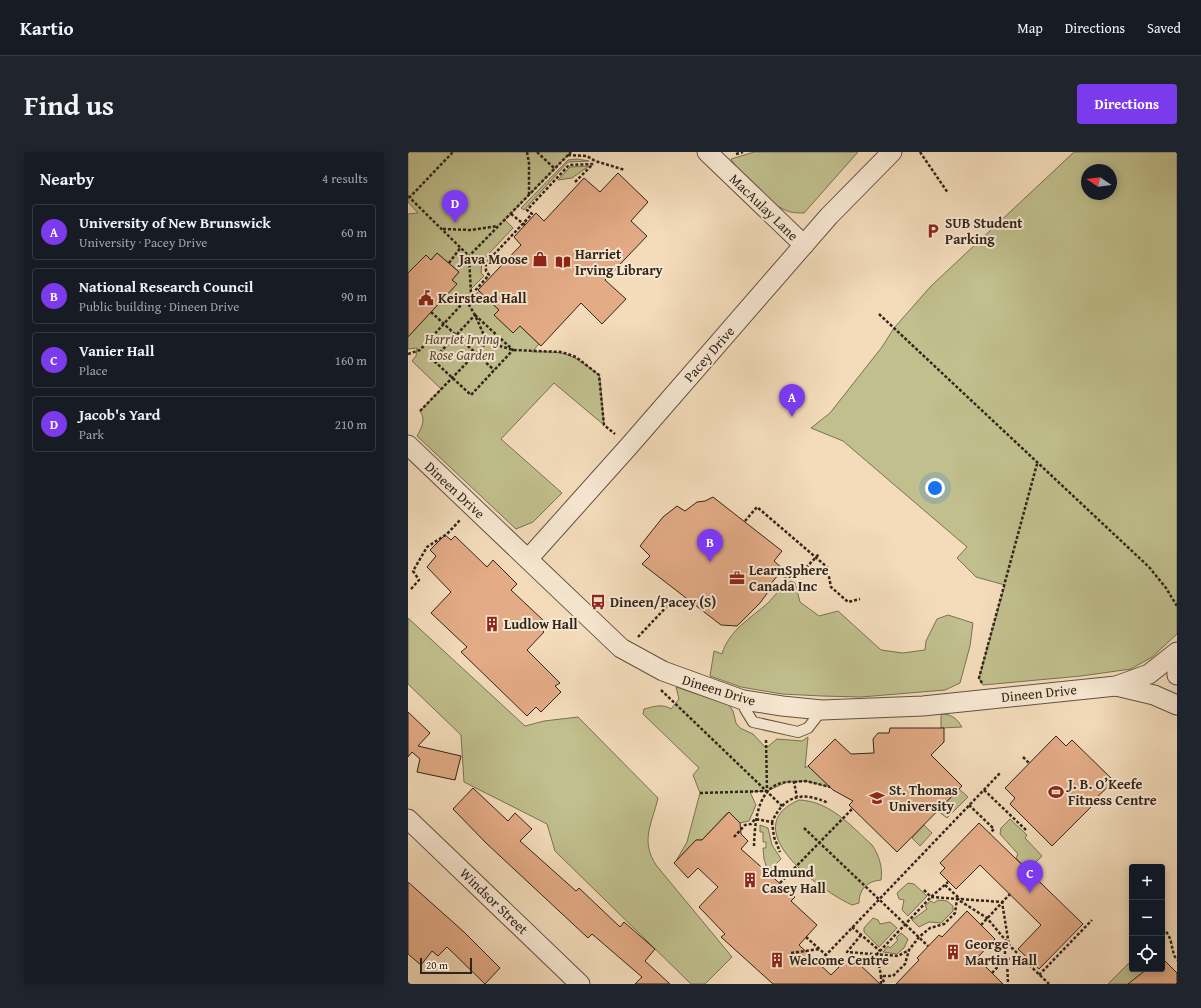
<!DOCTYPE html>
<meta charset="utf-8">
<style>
:root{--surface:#171b24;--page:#20242c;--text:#f1f3f6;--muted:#9ea1a6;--line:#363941;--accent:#7c3aed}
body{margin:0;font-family:"Gentium Book Plus",serif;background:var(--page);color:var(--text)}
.controls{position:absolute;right:12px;bottom:12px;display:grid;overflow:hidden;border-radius:4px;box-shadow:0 2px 10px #0003}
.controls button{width:36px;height:36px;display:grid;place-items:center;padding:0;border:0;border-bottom:1px solid var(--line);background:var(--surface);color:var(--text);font:20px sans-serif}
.compass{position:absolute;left:673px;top:12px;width:36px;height:36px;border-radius:50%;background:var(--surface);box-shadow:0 2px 10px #0003;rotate:283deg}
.scale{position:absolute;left:12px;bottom:10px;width:52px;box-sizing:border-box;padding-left:4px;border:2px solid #31251a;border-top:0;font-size:11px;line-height:14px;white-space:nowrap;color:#31251a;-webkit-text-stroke:3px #f8e8d3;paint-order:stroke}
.you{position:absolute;left:527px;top:336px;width:14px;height:14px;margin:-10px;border:3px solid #fff;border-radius:50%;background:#1a73e8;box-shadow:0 0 0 6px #1a73e833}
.badge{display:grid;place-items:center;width:26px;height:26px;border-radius:50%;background:var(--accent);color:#fff;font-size:13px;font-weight:700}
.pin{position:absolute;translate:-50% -33px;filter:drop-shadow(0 1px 2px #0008)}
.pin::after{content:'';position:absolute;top:21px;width:14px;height:12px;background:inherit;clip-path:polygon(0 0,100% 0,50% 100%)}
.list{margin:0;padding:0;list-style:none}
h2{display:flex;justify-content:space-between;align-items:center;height:52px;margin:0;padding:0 16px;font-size:17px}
h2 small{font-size:13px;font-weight:400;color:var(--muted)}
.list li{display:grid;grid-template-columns:26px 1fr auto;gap:12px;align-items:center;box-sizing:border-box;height:56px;margin:0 8px 8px;padding:0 8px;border:1px solid var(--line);border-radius:4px}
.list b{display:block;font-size:15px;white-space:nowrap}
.list p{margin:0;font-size:13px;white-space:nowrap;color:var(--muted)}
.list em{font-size:13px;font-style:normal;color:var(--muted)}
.icon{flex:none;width:22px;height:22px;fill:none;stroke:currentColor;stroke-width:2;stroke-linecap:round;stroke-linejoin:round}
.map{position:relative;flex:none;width:769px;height:832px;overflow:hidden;border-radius:4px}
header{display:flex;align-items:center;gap:24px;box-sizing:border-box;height:56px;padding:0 20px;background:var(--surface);border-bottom:1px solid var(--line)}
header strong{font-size:19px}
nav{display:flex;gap:22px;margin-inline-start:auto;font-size:14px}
.intro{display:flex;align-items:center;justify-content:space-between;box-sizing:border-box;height:96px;padding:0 24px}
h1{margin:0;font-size:28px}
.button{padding:10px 18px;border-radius:4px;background:var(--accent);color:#fff;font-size:14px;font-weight:700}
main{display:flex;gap:24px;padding:0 24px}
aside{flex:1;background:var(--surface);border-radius:4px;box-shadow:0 2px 10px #0003}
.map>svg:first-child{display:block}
.green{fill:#c0bf8d;stroke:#787254;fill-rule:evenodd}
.building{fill:#e3ab86;stroke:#31251a}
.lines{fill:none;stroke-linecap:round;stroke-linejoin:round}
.lane-casing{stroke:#625342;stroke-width:12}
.street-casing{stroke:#625342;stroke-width:21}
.path{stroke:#31251a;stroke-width:2.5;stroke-dasharray:3 2;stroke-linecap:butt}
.lane{stroke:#f8e8d3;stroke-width:10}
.street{stroke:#f8e8d3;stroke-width:19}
.labels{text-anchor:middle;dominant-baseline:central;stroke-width:4;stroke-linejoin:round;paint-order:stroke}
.street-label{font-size:14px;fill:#31251a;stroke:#f8e8d3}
.poi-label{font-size:14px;font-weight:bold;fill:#31251a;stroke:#f8e8d3;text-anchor:start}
.park-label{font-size:14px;font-style:italic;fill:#554c37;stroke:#f8e8d3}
</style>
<header>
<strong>Kartio</strong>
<nav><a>Map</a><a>Directions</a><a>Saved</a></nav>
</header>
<div class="intro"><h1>Find us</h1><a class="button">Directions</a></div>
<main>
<aside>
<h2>Nearby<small>4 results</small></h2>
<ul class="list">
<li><span class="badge">A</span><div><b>University of New Brunswick</b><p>University · Pacey Drive</p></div><em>60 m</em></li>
<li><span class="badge">B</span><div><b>National Research Council</b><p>Public building · Dineen Drive</p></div><em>90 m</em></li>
<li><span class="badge">C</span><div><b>Vanier Hall</b><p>Place</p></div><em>160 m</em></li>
<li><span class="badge">D</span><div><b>Jacob's Yard</b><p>Park</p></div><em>210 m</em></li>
</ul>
</aside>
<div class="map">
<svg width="769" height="832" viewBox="0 0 769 832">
<rect width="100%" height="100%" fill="#f4dcbb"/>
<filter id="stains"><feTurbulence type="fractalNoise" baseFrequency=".005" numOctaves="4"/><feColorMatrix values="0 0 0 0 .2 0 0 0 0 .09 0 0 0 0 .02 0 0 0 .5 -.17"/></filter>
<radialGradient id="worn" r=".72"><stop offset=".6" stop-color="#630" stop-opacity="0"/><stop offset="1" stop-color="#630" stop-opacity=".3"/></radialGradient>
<g class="green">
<path d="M0,0H163L97,68L105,76L74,109L73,121L76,124L63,137V142H68L71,139L91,158L87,163L105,181L112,174L131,192L124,200C160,199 163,202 191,223L192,227L196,273L146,231L93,287L154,341L125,370L108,377L9,284C14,275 18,268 12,259L33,237L4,209L8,204L9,196L0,197V185L48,132L44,128L51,120L29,101L23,108L18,103L0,121V62L10,61L0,50Z"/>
<path d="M346,0H450L396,61C389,61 382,61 375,57C360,50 331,21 323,7Z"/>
<path d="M666,0H769V482L744,505L723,517L673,524L575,533L571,526L597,433L568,425L549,406L559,395L435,289L403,276L422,261L474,195L486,176L523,134ZM679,18H703V42H679Z"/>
<polygon points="169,7 181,9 160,10 116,58 113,56 160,8"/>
<polygon points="181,14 164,26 150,28 162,15"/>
<path d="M383,429L387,431L392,450L411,464L430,459L473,498L495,501L517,498L518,489L529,467L540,463L565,471L562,494L552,531L537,538L453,545L414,544L374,542L333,535L302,524L306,499L314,502C321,478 343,466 360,451C366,445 374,433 383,429Z"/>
<path d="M0,466L117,574L136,569L170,565L250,646C244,672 232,688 248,713L324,805L297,832H283L147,699L139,672L56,630L53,583L0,532Z"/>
<path d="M268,535L321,553L325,559L328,571L332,576L345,582L358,596L369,587L394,589L400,585L397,616L400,614L422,635L398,629L379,630L359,639L342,640L348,653L341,669L332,671L323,662L319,661L294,688H288L268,709L279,690L292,641L285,623L291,616L235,562L236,557C245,555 254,551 263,557L271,547Z"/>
<path d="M533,562C544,562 549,567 554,575L533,576Z"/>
<polygon points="551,637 560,645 539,666 530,659"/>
<path d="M391,648C422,649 443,674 464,693C471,703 475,716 473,728C459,729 451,737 451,751L444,753C413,739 326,676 391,648Z"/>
<polygon points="602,667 619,683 617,686 634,704 620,718 608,706 610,702 592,682 593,676"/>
<polygon points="352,673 360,676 364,693 373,707 360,720 356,707 355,696 358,696 358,690 355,690 355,680 352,680"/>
<polygon points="516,673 524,681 512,694 504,686"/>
<polygon points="500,731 506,732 519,744 500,764 494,758 496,748 491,747 489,741"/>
<polygon points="530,748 539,749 545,754 545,759 533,771 521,770 511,775 504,768 519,757 517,754 523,749 526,751"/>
<polygon points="465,766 470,768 472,772 482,770 489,776 471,795 456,780 456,776"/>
<polygon points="493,781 500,787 496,796 489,802 475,800 480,794 482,796 490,788 488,786"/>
<polygon points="724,808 724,817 739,817 723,832 700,832"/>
</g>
<g class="building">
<polygon points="210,21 240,50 223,69 239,84 197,128 218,147 194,172 173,151 133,194 112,174 105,181 86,163 91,158 70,138 113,93 106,85 128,61 136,69 176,26 192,40"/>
<polygon points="29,101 51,120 44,128 49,132 0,185 0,121 18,103 23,108"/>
<polygon points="305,345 374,399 366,409 375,417 361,434 363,436 352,451 329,474 313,473 234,412 242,404 232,394 255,365 269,354 277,359 289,350 297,349"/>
<polygon points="37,383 43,388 47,384 79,415 85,408 109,432 103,438 136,469 130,474 136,480 119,498 152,531 147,534 153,540 133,560 128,555 119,564 53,500 59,495 23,461 43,440 19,415 28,404 22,398"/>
<polygon points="0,560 22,581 10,594 53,604 47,628 9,620 12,607 4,600 0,605"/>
<polygon points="482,576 536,576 536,590 523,603 554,634 489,700 441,653 445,649 425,638 400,614 427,587 443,602 466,601 465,587 470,581 481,581"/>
<polygon points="648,584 658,594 664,588 706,629 684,650 686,652 644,694 602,652 607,646 597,636"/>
<polygon points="65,636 100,669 107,661 124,677 112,689 168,739 171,736 212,775 216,770 247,797 237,809 262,832 227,832 234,825 184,782 180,786 78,691 45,657"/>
<polygon points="321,660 332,671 333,682 340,689 333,697 387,745 383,749 409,773 391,793 423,823 437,809 442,814 447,808 472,832 365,832 313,785 317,782 291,755 310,735 290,716 280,726 266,711 288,688 294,688"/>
<polygon points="571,671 675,772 631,817 610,797 633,773 572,713 548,737 532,721 537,716 532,711"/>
<polygon points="0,730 56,780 92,816 77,832 39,795 30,804 24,799 13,813 0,802"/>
<polygon points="559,759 587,787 569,806 595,832 488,832 511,808 509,806 531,783 534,785"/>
<polygon points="754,806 769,821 769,832 720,832 739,817 754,817"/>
</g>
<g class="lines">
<g class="lane-casing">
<polyline id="lane" points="335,548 337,557 345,570 390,580 400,576 414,558"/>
</g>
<g class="street-casing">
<g id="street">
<polyline points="299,0 396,93"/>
<polyline points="0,293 213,496 255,519 335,548 374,554 414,558 515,554 708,534 741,522 769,500"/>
<polyline points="120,407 222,293 421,64 484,0"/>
<polyline points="769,518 769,523"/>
<polyline points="708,534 746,543 769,553"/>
<polyline points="0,667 172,832"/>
</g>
</g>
<g class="path">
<polyline points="119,0 121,11 121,43"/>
<polyline points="129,0 146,16"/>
<polyline points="512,0 540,41"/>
<polyline points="328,2 335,0"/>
<polyline points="160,3 179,4 187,9 217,18"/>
<polyline points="167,30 185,12"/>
<polyline points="0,44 61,104"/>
<polyline points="1,46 45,0"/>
<polyline points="103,62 117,73"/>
<polyline points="35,77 63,78 90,74"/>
<polyline points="41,111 53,95"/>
<polyline points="64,142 81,123 78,119 78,111 124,62 119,58 161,13 185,12"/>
<polyline points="58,148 67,163 79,190 105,198 154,200 168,205 191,223 196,273 207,282"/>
<polyline points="23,160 86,218"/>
<polyline points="471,162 741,415 758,436 769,454"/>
<polygon points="67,163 105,198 63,243 25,208"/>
<polyline points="0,202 12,198 63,142 61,104 163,0"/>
<polyline points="12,259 79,190"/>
<polyline points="337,369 349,355 419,415 423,435 440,450 452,447"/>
<polyline points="376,427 395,419 411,402"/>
<polyline points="3,437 11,428 5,419 19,395 39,382 53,367"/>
<polyline points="230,485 263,450"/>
<polyline points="574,531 571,526 629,312"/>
<polyline points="253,538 374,654"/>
<polyline points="615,605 621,611"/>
<polyline points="386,630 398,629 422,635"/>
<polyline points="576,638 619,679"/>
<polyline points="292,641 359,639 358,587"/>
<polyline points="561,653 586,677 582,681"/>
<polyline points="364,670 366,685 372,700"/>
<polyline points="396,676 520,794"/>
<path d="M326,685L337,673L343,672L347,667L364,670C376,643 395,639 420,651"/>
<path d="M346,694C347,669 349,627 386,630L389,645"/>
<polyline points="372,731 445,656"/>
<polyline points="537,733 552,747"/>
<polyline points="516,738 523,745 594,750 601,793"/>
<polyline points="573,773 602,742"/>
<polyline points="444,775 472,799"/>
<path d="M754,777C766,783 762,800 769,808"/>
<polyline points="453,783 439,800 490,804 501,798"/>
<polyline points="398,785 418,803"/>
<polyline points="597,789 597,807 614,807"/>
<polyline points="383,801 412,797"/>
<polyline points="599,807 600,832"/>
<polyline points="470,808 469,802 472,799 523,745 540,730"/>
<polyline points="408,809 418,803 593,620"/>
<polyline points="471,813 473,824 477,832"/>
<polyline points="584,821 597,807"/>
<polyline points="631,823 684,768"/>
<polyline points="473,832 473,824 485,824 497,812 501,798 511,785 522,776 536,772 547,761 549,747 579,766 604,796 641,832"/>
</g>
<use href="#lane" class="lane"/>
<use href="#street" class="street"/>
</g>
<defs>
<g id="parking-bare" transform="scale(1.2)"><path d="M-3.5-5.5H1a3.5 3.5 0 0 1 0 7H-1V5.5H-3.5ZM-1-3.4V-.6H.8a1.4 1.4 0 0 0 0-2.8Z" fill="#8f2418" stroke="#f8e8d3" stroke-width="2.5" paint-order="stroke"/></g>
<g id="shop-bare" transform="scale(1.2)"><path d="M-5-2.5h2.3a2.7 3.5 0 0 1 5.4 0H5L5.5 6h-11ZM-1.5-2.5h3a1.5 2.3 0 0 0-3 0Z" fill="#8f2418" stroke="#f8e8d3" stroke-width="2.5" paint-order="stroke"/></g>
<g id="library-bare" transform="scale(1.2)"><path d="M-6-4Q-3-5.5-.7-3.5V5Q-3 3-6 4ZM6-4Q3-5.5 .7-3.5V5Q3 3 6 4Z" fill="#8f2418" stroke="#f8e8d3" stroke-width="2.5" paint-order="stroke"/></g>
<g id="civic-bare" transform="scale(1.2)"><path d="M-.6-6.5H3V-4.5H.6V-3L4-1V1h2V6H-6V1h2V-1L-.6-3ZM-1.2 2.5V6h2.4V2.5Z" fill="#8f2418" stroke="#f8e8d3" stroke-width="2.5" paint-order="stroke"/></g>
<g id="office-bare" transform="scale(1.2)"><path d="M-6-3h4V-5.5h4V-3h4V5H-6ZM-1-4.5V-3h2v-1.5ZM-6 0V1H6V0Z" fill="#8f2418" stroke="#f8e8d3" stroke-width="2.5" paint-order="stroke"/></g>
<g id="bus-bare" transform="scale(1.2)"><path d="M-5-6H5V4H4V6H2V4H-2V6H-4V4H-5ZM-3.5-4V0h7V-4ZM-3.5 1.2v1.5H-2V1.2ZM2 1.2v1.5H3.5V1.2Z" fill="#8f2418" stroke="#f8e8d3" stroke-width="2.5" paint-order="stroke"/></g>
<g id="building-bare" transform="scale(1.2)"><path d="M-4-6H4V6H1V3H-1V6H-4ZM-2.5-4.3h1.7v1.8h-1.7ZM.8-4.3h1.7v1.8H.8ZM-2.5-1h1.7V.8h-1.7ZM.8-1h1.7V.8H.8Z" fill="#8f2418" stroke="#f8e8d3" stroke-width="2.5" paint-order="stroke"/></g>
<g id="stadium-bare" transform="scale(1.2)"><path d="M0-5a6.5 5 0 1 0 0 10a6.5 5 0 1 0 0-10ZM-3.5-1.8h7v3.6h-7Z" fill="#8f2418" stroke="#f8e8d3" stroke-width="2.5" paint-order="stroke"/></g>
<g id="university-bare" transform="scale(1.2)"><path d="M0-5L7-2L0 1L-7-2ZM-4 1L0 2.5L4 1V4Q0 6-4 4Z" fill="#8f2418" stroke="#f8e8d3" stroke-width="2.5" paint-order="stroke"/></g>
</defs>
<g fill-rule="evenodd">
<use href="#parking-bare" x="525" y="79"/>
<use href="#shop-bare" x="132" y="107"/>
<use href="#library-bare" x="155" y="110"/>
<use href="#civic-bare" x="18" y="146"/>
<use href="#office-bare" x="329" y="426"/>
<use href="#bus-bare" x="190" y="450"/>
<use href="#building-bare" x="84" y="472"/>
<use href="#stadium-bare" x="648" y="640"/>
<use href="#university-bare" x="469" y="646"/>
<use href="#building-bare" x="342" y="728"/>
<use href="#building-bare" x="545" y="800"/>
<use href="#building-bare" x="369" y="808"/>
</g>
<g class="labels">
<g class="street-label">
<text transform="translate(356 55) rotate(44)">MacAulay Lane</text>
<text transform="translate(301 202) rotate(-49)">Pacey Drive</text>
<text transform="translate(47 338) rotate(43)">Dineen Drive</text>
<text transform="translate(311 538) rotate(17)">Dineen Drive</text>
<text transform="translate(631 541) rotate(-6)">Dineen Drive</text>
<text transform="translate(86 749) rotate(44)">Windsor Street</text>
</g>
<g class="poi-label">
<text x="537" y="71">SUB Student<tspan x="537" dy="16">Parking</tspan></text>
<text x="167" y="102">Harriet<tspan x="167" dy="16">Irving Library</tspan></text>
<text x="120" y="107" text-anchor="end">Java Moose</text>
<text x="30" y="146">Keirstead Hall</text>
<text x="341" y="418">LearnSphere<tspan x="341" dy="16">Canada Inc</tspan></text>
<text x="202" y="450">Dineen/Pacey (S)</text>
<text x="96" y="472">Ludlow Hall</text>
<text x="660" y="632">J. B. O’Keefe<tspan x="660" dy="16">Fitness Centre</tspan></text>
<text x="481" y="638">St. Thomas<tspan x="481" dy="16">University</tspan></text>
<text x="354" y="720">Edmund<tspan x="354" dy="16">Casey Hall</tspan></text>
<text x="557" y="792">George<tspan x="557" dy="16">Martin Hall</tspan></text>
<text x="381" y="808">Welcome Centre</text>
</g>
<g class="park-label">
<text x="54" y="187">Harriet Irving<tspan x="54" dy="16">Rose Garden</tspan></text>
</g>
</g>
<rect width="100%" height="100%" filter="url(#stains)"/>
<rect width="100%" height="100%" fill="url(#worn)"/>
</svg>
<div class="controls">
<button>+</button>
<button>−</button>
<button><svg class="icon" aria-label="locate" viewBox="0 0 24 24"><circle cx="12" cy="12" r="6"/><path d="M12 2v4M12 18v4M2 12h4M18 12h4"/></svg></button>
</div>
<svg class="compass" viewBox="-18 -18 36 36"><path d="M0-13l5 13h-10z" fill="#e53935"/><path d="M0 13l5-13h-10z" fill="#9ea1a6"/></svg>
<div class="scale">20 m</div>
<div class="you"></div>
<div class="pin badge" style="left:384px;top:265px">A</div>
<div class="pin badge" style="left:302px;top:410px">B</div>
<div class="pin badge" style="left:622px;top:741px">C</div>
<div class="pin badge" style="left:47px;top:71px">D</div>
</div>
</main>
